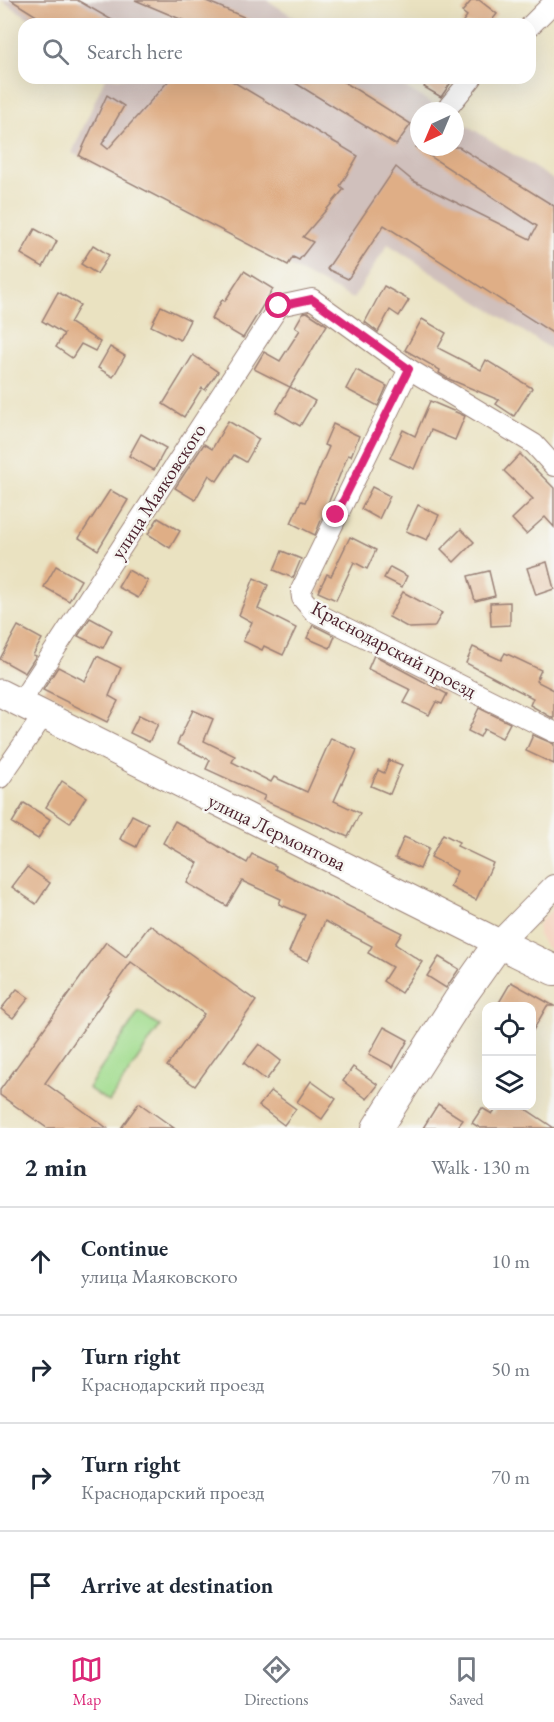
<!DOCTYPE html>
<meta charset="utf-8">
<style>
:root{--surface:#fff;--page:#f2f2f3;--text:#1f2937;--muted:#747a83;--line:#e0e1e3;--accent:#db2777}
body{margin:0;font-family:"EB Garamond",serif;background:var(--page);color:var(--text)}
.controls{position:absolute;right:18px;bottom:18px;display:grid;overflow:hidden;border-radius:12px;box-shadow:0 6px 24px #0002}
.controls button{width:54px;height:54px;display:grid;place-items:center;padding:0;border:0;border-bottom:2px solid var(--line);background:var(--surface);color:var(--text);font:30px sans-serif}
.compass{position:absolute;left:410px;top:102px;width:54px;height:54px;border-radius:50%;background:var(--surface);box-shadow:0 6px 24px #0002;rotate:224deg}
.stop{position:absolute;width:18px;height:18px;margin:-14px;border:4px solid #db2777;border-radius:50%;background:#fff}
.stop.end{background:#db2777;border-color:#fff;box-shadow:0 2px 6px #0008}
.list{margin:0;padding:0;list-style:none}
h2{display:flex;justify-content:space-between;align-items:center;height:78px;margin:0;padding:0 24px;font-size:26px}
h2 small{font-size:20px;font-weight:400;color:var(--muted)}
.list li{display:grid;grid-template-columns:39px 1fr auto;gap:18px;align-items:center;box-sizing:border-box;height:108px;padding:0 24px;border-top:2px solid var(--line)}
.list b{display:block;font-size:22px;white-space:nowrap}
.list p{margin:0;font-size:20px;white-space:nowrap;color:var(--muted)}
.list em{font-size:20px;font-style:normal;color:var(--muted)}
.icon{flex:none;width:33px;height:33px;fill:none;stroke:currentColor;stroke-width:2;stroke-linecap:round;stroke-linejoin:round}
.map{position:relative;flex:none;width:554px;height:1128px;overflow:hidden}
.search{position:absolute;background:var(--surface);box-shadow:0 6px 24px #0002;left:18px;right:18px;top:18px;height:66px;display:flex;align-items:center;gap:15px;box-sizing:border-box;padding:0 21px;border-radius:18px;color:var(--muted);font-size:22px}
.sheet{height:510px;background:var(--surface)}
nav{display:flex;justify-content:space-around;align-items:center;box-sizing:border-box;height:84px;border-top:2px solid var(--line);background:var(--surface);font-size:16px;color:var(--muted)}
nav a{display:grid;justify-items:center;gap:3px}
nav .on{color:var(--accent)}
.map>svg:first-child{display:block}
.built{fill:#f4d3c0}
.industrial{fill:#d0c0bc}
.green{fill:#a3dd90;stroke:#767e5e;stroke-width:1.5}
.building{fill:#dfae86}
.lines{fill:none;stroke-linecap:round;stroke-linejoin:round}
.minor-casing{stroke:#9a8076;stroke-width:22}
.tertiary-casing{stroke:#9a8076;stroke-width:26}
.secondary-casing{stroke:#9a8076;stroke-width:29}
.primary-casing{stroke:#9a8076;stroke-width:32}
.minor{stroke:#fff;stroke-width:20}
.tertiary{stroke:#fff;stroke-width:24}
.secondary{stroke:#fff;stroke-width:27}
.primary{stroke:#fff;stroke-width:30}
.route{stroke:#db2777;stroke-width:8}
.labels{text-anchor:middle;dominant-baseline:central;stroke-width:5;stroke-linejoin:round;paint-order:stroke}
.street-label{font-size:20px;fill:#4a1f2b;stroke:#f6f6f2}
</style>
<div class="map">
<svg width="554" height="1128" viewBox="0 0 554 1128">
<rect width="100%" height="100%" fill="#f6f6f2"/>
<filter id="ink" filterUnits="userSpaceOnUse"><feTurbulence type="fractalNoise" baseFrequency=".0167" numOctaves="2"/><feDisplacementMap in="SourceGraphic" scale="12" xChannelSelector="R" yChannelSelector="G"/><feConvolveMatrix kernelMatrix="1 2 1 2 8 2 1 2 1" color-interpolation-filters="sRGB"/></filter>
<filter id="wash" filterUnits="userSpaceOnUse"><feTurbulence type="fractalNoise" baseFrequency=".008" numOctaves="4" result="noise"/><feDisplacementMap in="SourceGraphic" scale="24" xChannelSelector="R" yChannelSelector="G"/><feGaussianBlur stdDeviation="1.35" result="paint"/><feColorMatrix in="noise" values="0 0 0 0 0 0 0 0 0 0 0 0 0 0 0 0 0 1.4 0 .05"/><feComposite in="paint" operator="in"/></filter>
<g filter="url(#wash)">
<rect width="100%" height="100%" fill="#eae2c1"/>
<polygon class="built" points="554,908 554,951 546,947 538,935 538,927 540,921"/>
<g class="industrial">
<polygon points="1,0 267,0 305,24 38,24"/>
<polygon points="105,78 391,78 444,111 419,111 419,147 455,147 455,118 554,180 554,351 388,244 353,299 72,153"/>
</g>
<polygon class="green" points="139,1012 160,1026 109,1102 88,1088"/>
<g id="blocks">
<g class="building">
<polygon points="11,0 77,0 119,24 49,24"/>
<polygon points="135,0 204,0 260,24 192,24"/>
<polygon points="472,0 479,0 497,14 489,24 461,24 467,16 462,12"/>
<polygon points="171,78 227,78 358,156 340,186 344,189 303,237 313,242 299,260 293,257 288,265 79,156 107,95 124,106 102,144 108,149"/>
<polygon points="287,78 338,78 411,124 396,145"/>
<polygon points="429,78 454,78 441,97 424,87"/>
<polygon points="416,147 459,147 554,206 554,334 384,225 348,279 327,269 396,167 413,181 530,239 537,226"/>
<polygon points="35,229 57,241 43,267 21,254"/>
<polygon points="93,245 109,255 97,274 81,264"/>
<polygon points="244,271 273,289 243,338 211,319 222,300 225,301"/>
<polygon points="384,286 409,300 399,316 390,310 378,332 365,322"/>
<polygon points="58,292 80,305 70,323 100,342 95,351 81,344 72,358 56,347 64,334 42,321"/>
<polygon points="161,306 190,320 180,340 151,326"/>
<polygon points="307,312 327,325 290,387 315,401 300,426 276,412 290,387 254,369 264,352 280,361 300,330 295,327 303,313"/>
<polygon points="422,319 446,333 438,348 481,370 486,360 532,388 514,416 496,404 499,400 449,379 439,373 440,370 405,350"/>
<polygon points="110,347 125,356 113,377 98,368"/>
<polygon points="193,355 218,372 205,390 202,388 184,417 163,404"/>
<polygon points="356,370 387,386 378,406 346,389"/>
<polygon points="430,401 465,416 455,440 431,430 414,469 390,458 403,430 415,436"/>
<polygon points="228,421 259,439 246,462 234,455 217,481 209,475 195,500 175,488 204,444 212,449"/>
<polygon points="333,424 359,436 351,456 348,455 315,535 291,523 301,501 305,502 329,447 324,445"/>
<polygon points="141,434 166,448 154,470 129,456"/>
<polygon points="520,454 554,488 554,527 545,517 526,534 512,519 533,499 504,471"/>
<polygon points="372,487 390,496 379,519 361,509"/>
<polygon points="110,490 128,500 98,550 79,538"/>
<polygon points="418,505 439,515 427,540 406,531"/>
<polygon points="158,518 180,531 170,548 148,534"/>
<polygon points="461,529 474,542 454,562 441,549"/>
<polygon points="350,537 376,550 367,569 354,562 336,600 318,592 327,574 331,576"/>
<polygon points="282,551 301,559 293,578 274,570"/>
<polygon points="547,562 554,589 536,595 527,568"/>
<polygon points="56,566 81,580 69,601 44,587"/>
<polygon points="390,567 407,576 402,587 384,578"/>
<polygon points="128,570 148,581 138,598 118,587"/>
<polygon points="489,571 495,596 475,601 468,576"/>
<polygon points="254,578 268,585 258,609 296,628 283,655 264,646 262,650 243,641 252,622 239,615"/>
<polygon points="403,592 442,613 434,627 409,628 389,617"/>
<polygon points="510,602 510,625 491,626 490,603"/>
<polygon points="90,618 112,630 103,648 78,636"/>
<polygon points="313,625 335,636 330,648 307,638"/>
<polygon points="18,626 42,639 33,655 36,656 25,673 0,659"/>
<polygon points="473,647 501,660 505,653 541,670 536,681 554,690 554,719 530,705 533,698 466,663"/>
<polygon points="374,655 447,694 442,704 436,702 429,715 404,703 411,690 368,669"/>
<polygon points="97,656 121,668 109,696 118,701 107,722 43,690 58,667 85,681"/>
<polygon points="479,708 510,723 502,738 484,729 480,737 468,731"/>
<polygon points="193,710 213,719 204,741 235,756 232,762 271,782 274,777 307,792 331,738 357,750 334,801 360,813 348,837 263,800 265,796 206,769 210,760 177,744"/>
<polygon points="139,715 158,724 149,742 130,733"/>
<polygon points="533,735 554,744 554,764 526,751"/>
<polygon points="389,760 402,765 390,794 371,786 378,770 384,773"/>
<polygon points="62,781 86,797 70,823 46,807"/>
<polygon points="24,803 50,819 38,839 12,823"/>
<polygon points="132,815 148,823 136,847 120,839"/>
<polygon points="175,821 247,863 252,854 276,866 275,869 402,933 395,944 422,962 401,993 383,981 392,967 368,953 372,946 325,921 308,961 289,952 305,915 279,904 281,899 242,881 227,906 187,883 198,863 163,843"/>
<polygon points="443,834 459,842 457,846 493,863 476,900 450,887 457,871 431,857"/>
<polygon points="404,837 429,848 420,869 395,858"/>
<polygon points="27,867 50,883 36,904 12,887"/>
<polygon points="150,925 256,1001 195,1086 167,1066 204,1014 131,962 45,1083 107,1128 47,1128 0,1095 0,1090 106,942 126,957"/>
<polygon points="439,957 459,969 446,988 427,976"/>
<polygon points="511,982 554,1006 547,1006 531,1034 531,1006 497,1006"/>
<polygon points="17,989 29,998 13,1018 1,1009"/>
<polygon points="384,1027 408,1040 393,1067 369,1054"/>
<polygon points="259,1044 281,1061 266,1080 244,1063"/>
<polygon points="353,1067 378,1085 367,1099 343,1081"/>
<polygon points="311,1081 336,1099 322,1119 297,1102"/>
<polygon points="271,1091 296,1109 284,1125 259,1106"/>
<polygon points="139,1103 174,1128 121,1128"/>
<polygon points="438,1104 463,1120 457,1128 423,1128"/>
<polygon points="498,1106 521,1106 554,1128 480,1128 472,1123 482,1108 492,1114"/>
</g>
</g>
</g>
<g filter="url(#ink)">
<use href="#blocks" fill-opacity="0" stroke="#9a8076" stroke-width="1.5"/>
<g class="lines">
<g class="minor-casing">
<g id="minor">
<polyline points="530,26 554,2"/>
<polyline points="449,106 472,78"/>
<polyline points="409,369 301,590 302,598 314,612 554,732"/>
<polyline points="20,703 279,306 312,299 409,369 534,444 554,466"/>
<polyline points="0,778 43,716"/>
</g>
</g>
<g class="tertiary-casing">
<polyline id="tertiary" points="499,943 554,887"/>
</g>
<g class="secondary-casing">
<polyline id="secondary" points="0,693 499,943"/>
</g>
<g class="primary-casing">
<polyline id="primary" points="377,1128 458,1001 499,943 554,970"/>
</g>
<use href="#minor" class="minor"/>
<use href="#tertiary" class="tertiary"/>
<use href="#secondary" class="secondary"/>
<use href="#primary" class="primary"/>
</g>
</g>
<g class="lines" filter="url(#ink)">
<polyline class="route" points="279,306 312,299 409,369 336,515"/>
</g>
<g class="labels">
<g class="street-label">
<text transform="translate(158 491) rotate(-57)">улица Маяковского</text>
<text transform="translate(394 649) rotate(28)">Краснодарский проезд</text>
<text transform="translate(277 832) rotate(26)">улица Лермонтова</text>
</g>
</g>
</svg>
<div class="controls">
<button><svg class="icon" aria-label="locate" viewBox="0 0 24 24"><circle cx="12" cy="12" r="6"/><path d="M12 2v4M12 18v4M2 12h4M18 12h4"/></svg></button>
<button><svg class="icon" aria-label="layers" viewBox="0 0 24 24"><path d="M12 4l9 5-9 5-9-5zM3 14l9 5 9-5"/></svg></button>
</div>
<svg class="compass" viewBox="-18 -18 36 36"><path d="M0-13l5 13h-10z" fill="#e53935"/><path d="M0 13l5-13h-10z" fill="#747a83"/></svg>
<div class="stop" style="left:279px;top:306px"></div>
<div class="stop end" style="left:336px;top:515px"></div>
<div class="search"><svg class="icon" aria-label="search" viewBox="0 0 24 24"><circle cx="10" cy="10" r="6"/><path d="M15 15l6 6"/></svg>Search here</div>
</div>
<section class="sheet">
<h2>2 min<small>Walk · 130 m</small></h2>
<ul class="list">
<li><svg class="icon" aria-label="ahead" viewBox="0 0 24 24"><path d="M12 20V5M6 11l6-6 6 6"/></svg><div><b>Continue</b><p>улица Маяковского</p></div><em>10 m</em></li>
<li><svg class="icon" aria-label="right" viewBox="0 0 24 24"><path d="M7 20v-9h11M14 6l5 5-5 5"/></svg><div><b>Turn right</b><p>Краснодарский проезд</p></div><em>50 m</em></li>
<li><svg class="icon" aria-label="right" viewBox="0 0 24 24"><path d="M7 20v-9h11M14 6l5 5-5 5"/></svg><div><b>Turn right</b><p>Краснодарский проезд</p></div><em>70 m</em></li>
<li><svg class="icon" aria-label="arrive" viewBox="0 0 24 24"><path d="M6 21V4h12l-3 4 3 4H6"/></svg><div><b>Arrive at destination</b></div></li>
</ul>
</section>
<nav>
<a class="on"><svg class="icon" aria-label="map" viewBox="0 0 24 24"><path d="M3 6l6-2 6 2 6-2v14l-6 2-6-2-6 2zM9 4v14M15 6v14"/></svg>Map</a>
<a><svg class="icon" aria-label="directions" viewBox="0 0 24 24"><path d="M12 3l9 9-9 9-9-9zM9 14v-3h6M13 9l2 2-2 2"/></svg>Directions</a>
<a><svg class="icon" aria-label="saved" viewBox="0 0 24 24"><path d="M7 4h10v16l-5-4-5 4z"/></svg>Saved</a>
</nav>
